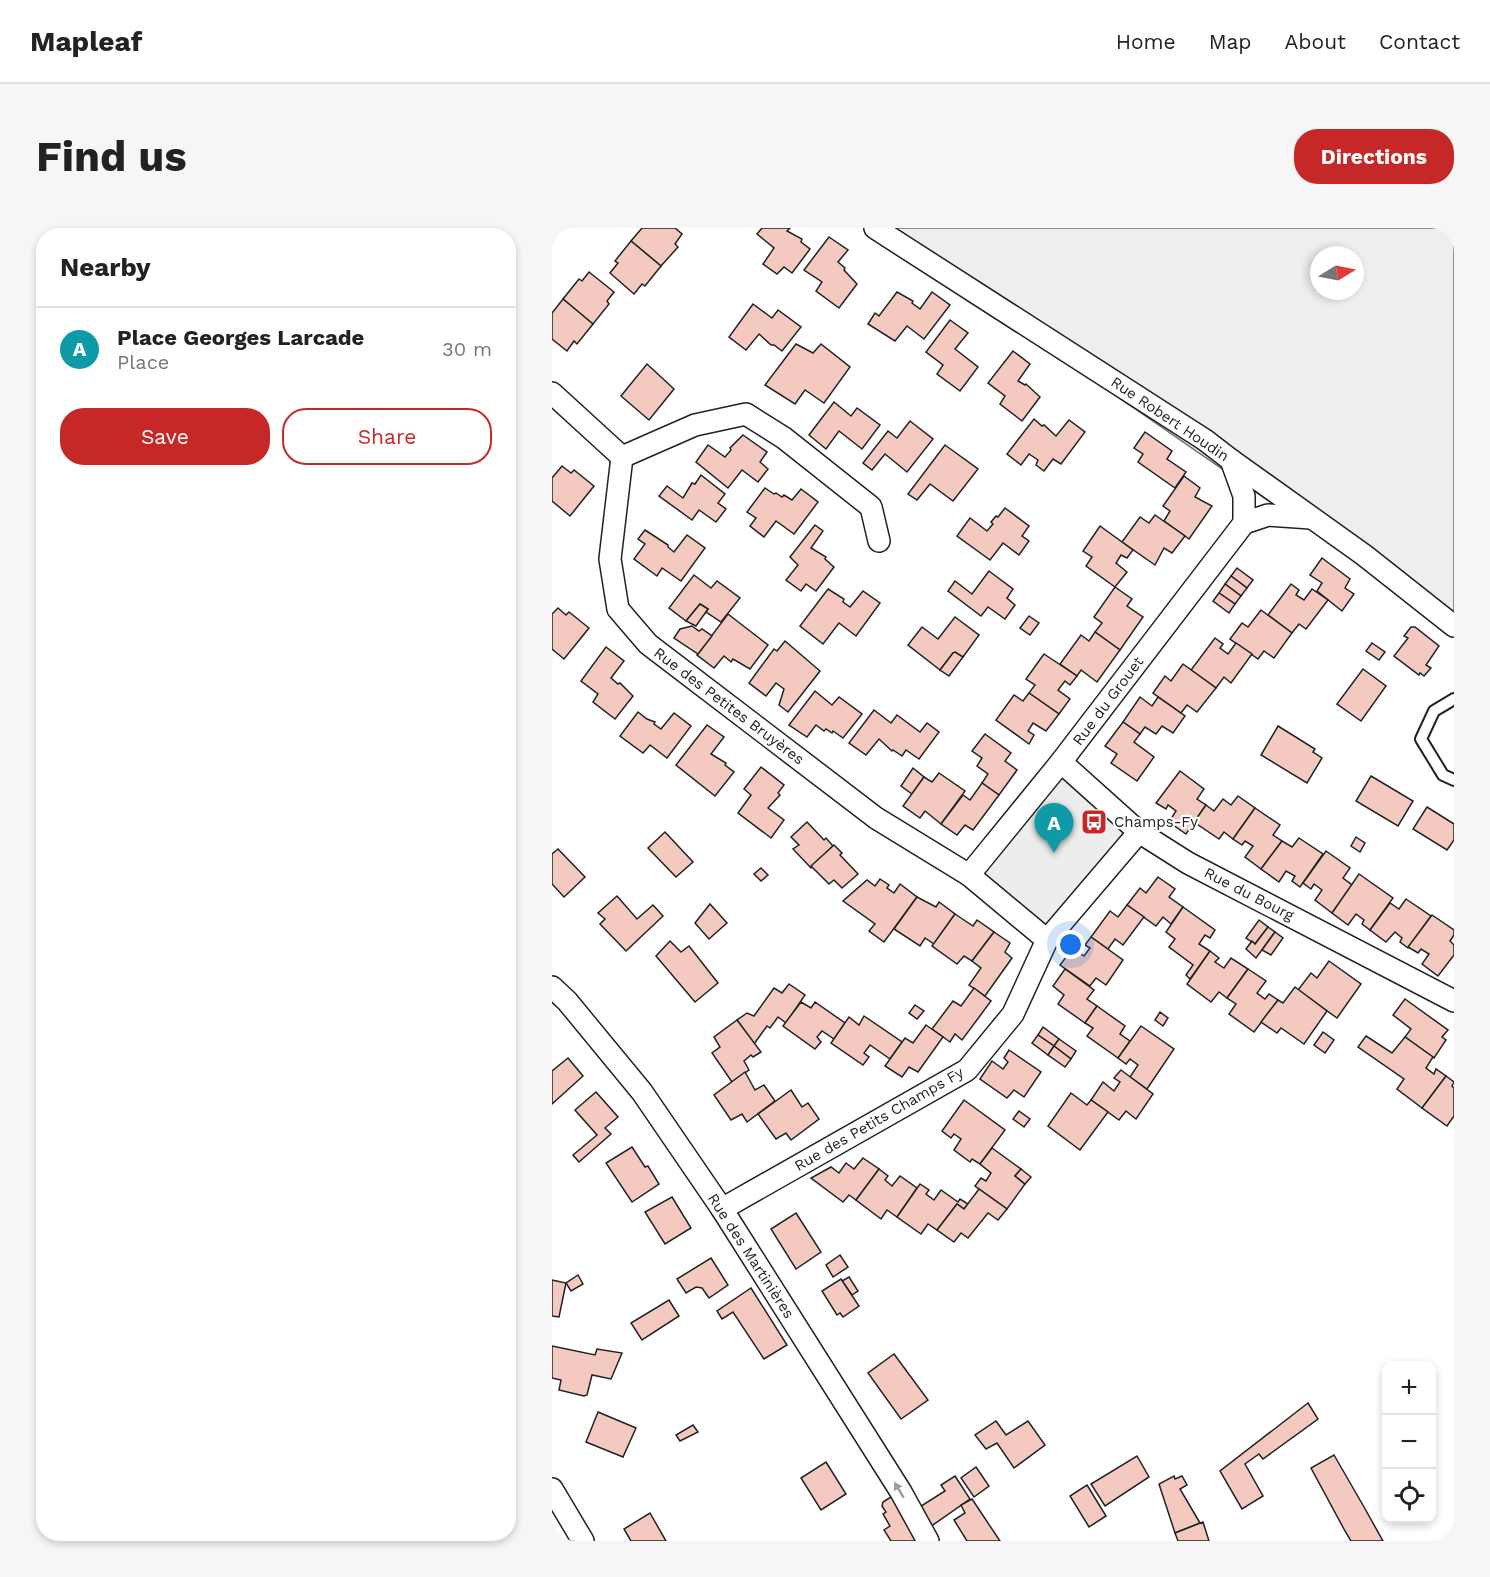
<!DOCTYPE html>
<meta charset="utf-8">
<style>
:root{--surface:#fff;--page:#f6f6f6;--text:#222;--muted:#767676;--line:#e0e0e0;--accent:#c62828}
body{margin:0;font-family:"Work Sans",sans-serif;background:var(--page);color:var(--text)}
.controls{position:absolute;right:18px;bottom:18px;display:grid;overflow:hidden;border-radius:12px;box-shadow:0 3px 9px #0003}
.controls button{width:54px;height:54px;display:grid;place-items:center;padding:0;border:0;border-bottom:2px solid var(--line);background:var(--surface);color:var(--text);font:30px sans-serif}
.compass{position:absolute;left:758px;top:18px;width:54px;height:54px;border-radius:50%;background:var(--surface);box-shadow:0 3px 9px #0003;rotate:80deg}
.you{position:absolute;left:519px;top:717px;width:21px;height:21px;margin:-15px;border:4px solid #fff;border-radius:50%;background:#1a73e8;box-shadow:0 0 0 9px #1a73e833}
.badge{display:grid;place-items:center;width:39px;height:39px;border-radius:50%;background:var(--accent);color:#fff;font-size:20px;font-weight:700}
.pin{position:absolute;translate:-50% -50px;filter:drop-shadow(0 2px 3px #0008)}
.pin::after{content:'';position:absolute;top:32px;width:21px;height:18px;background:inherit;clip-path:polygon(0 0,100% 0,50% 100%)}
.list{margin:0;padding:0;list-style:none}
h2{display:flex;justify-content:space-between;align-items:center;height:78px;margin:0;padding:0 24px;font-size:26px}
h2 small{font-size:20px;font-weight:400;color:var(--muted)}
.list li{display:grid;grid-template-columns:39px 1fr auto;gap:18px;align-items:center;box-sizing:border-box;height:84px;padding:0 24px;border-top:2px solid var(--line)}
.list b{display:block;font-size:22px;white-space:nowrap}
.list p{margin:0;font-size:20px;white-space:nowrap;color:var(--muted)}
.list em{font-size:20px;font-style:normal;color:var(--muted)}
.actions{display:flex;gap:12px;padding:18px 24px}
.actions a{flex:1;padding:14px 0;border:2px solid var(--accent);border-radius:24px;text-align:center;font-size:21px;color:var(--accent)}
.actions .main{background:var(--accent);color:#fff}
.icon{flex:none;width:33px;height:33px;fill:none;stroke:currentColor;stroke-width:2;stroke-linecap:round;stroke-linejoin:round}
.map{position:relative;flex:none;width:902px;height:1313px;overflow:hidden;border-radius:24px}
header{display:flex;align-items:center;gap:36px;box-sizing:border-box;height:84px;padding:0 30px;background:var(--surface);border-bottom:2px solid var(--line)}
header strong{font-size:28px}
nav{display:flex;gap:33px;margin-inline-start:auto;font-size:21px}
.intro{display:flex;align-items:center;justify-content:space-between;box-sizing:border-box;height:144px;padding:0 36px}
h1{margin:0;font-size:42px}
.button{padding:15px 27px;border-radius:24px;background:var(--accent);color:#fff;font-size:21px;font-weight:700}
main{display:flex;gap:36px;padding:0 36px}
aside{flex:1;background:var(--surface);border-radius:24px;box-shadow:0 3px 9px #0003}
.map>svg:first-child{display:block}
.green{fill:#eee;stroke:#6f6f6f;stroke-width:1.5;fill-rule:evenodd}
.parking{fill:#ededed;stroke:#6f6f6f;stroke-width:1.5}
.building{fill:#f3c9c0;stroke:#222;stroke-width:1.5}
.lines{fill:none;stroke-linecap:round;stroke-linejoin:round}
.service-casing{stroke:#222;stroke-width:14}
.minor-casing{stroke:#222;stroke-width:24}
.service{stroke:#fff;stroke-width:10}
.minor{stroke:#fff;stroke-width:21}
.oneway{fill:#9c9c9c}
.labels{text-anchor:middle;dominant-baseline:central;stroke-width:4.5;stroke-linejoin:round;paint-order:stroke}
.street-label{font-size:15px;fill:#222;stroke:#fff}
.poi-label{font-size:15px;fill:#222;stroke:#fff;text-anchor:start}
</style>
<header>
<strong>Mapleaf</strong>
<nav><a>Home</a><a>Map</a><a>About</a><a>Contact</a></nav>
</header>
<div class="intro"><h1>Find us</h1><a class="button">Directions</a></div>
<main>
<aside>
<h2>Nearby<small></small></h2>
<ul class="list">
<li><span class="badge" style="background:#0f9aa8">A</span><div><b>Place Georges Larcade</b><p>Place</p></div><em>30 m</em></li>
</ul>
<div class="actions"><a class="main">Save</a><a>Share</a></div>
</aside>
<div class="map">
<svg width="902" height="1313" viewBox="0 0 902 1313">
<rect width="100%" height="100%" fill="#fff"/>
<path class="green" d="M321,0H902V401ZM767,27H803V63H767Z"/>
<polygon class="parking" points="509,534 587,604 495,712 417,647"/>
<g class="building">
<polygon points="90,0 123,0 130,6 123,16 126,19 109,38 79,13"/>
<polygon points="210,0 238,0 235,3 250,11 249,14 258,21 240,45 232,39 225,46 211,36 222,20 205,6"/>
<polygon points="277,9 296,22 286,34 293,40 292,42 305,56 287,80 264,63 270,54 252,42"/>
<polygon points="79,13 109,38 93,58 90,56 82,66 58,45 66,35 63,33"/>
<polygon points="37,44 62,64 55,73 57,76 41,96 11,71 27,51 30,53"/>
<polygon points="345,64 361,73 360,75 368,81 380,64 398,77 372,111 355,98 343,113 316,96 323,85 327,88"/>
<polygon points="11,71 41,96 25,116 22,113 15,123 0,111 0,85"/>
<polygon points="201,76 220,90 226,82 249,99 230,123 222,117 219,117 207,106 194,122 177,109"/>
<polygon points="398,92 416,105 403,121 426,139 408,163 385,146 391,137 374,124"/>
<polygon points="244,116 261,125 269,116 298,139 272,175 253,162 243,176 213,157"/>
<polygon points="461,123 478,136 466,153 473,157 474,156 488,169 470,193 448,176 453,168 436,155"/>
<polygon points="95,136 122,161 97,192 69,168"/>
<polygon points="282,174 299,188 305,180 328,197 310,221 287,203 274,221 257,207"/>
<polygon points="482,191 490,198 492,197 504,208 517,192 533,204 509,236 501,231 492,243 484,237 486,232 477,226 469,237 455,226"/>
<polygon points="358,193 381,211 355,244 333,226 320,242 311,235 336,203 345,210"/>
<polygon points="593,204 620,223 615,231 634,244 623,260 586,234 591,226 582,220"/>
<polygon points="191,207 215,224 208,234 216,241 206,254 190,242 176,260 144,234 156,217 173,229 179,222 178,220"/>
<polygon points="393,217 426,241 401,273 378,256 365,272 356,266"/>
<polygon points="10,238 19,245 22,242 42,258 18,288 0,273 0,250"/>
<polygon points="149,247 173,266 166,275 174,281 164,294 147,282 140,292 107,268 115,258 131,270 140,255 143,256"/>
<polygon points="632,248 648,260 643,269 660,278 637,311 612,293 618,283 611,278"/>
<polygon points="213,260 222,266 224,265 230,269 232,267 240,272 249,261 266,274 242,306 224,293 212,309 198,298 204,290 195,284"/>
<polygon points="453,280 477,298 470,308 477,313 467,327 451,315 438,332 405,308 418,290 435,303 441,296 439,294 444,288 446,289"/>
<polygon points="603,287 633,308 620,325 612,320 603,337 570,314 588,289 597,295"/>
<polygon points="263,297 271,303 259,320 274,329 273,331 282,339 264,363 254,356 249,363 234,352 246,337 238,329"/>
<polygon points="548,298 581,322 575,330 569,327 564,335 575,344 563,359 534,338 540,329 531,323"/>
<polygon points="93,302 116,317 116,319 122,324 135,307 153,320 129,353 110,340 105,348 82,331 93,316 86,311"/>
<polygon points="770,330 798,351 793,360 802,366 790,383 765,363 770,355 758,347"/>
<polygon points="685,340 701,352 695,360 679,348"/>
<polygon points="437,343 461,361 455,370 463,377 453,391 436,379 429,388 396,363 403,353 420,366"/>
<polygon points="142,347 159,360 165,353 188,370 169,394 154,384 156,381 148,376 134,393 117,380"/>
<polygon points="679,348 695,360 689,368 673,356"/>
<polygon points="673,356 689,368 683,376 667,365"/>
<polygon points="739,356 747,362 744,367 752,372 760,361 776,372 754,401 747,396 740,405 716,387"/>
<polygon points="563,359 580,371 575,378 591,389 568,422 543,404 550,395 542,389"/>
<polygon points="276,361 292,371 291,374 298,379 311,363 328,375 304,408 287,395 271,416 248,398"/>
<polygon points="667,365 683,376 677,385 661,373"/>
<polygon points="148,376 156,381 144,398 134,393"/>
<polygon points="6,380 14,387 17,384 37,400 12,431 0,421 0,386"/>
<polygon points="709,382 740,405 722,430 712,423 706,431 678,411 690,395 696,399"/>
<polygon points="176,386 216,417 198,441 181,431 179,434 172,428 162,440 145,427"/>
<polygon points="477,388 487,395 478,407 468,400"/>
<polygon points="403,389 427,407 411,429 401,425 388,442 356,417 370,399 386,411"/>
<polygon points="140,398 147,403 150,401 160,408 146,426 122,410 128,401"/>
<polygon points="859,399 863,399 887,418 874,437 879,440 872,448 868,445 867,447 842,428 856,410 852,408"/>
<polygon points="543,404 568,422 545,454 529,442 525,448 508,436 529,407 537,413"/>
<polygon points="663,410 671,416 668,420 676,426 684,415 700,426 679,455 672,449 664,460 639,442"/>
<polygon points="233,413 268,443 236,484 227,477 232,461 224,455 214,468 197,455 222,421 225,423"/>
<polygon points="820,415 833,424 827,432 814,423"/>
<polygon points="54,419 72,433 59,450 66,456 68,455 81,468 63,491 41,474 46,466 29,453"/>
<polygon points="403,424 411,429 397,448 388,442 401,425"/>
<polygon points="492,426 525,448 518,457 513,453 506,462 518,471 507,486 477,465 483,457 474,451"/>
<polygon points="631,436 664,460 645,484 635,477 629,485 601,465 613,448 619,453"/>
<polygon points="811,441 834,458 809,493 785,476"/>
<polygon points="263,463 280,477 287,469 310,486 291,510 281,503 280,505 274,501 272,503 264,497 255,509 237,497"/>
<polygon points="477,465 507,486 494,503 481,495 476,503 482,507 477,516 444,492 462,467 471,473"/>
<polygon points="588,469 600,478 606,469 633,488 621,505 610,498 604,506 593,499 588,506 571,494"/>
<polygon points="322,482 339,495 345,487 368,504 375,495 387,504 367,531 354,522 350,528 341,522 340,523 327,511 314,527 297,515"/>
<polygon points="86,484 95,491 103,494 102,496 109,501 122,485 139,498 115,530 98,517 91,525 68,508"/>
<polygon points="571,494 588,506 582,514 602,529 585,553 559,535 565,526 553,518"/>
<polygon points="155,497 172,509 159,526 174,535 173,537 182,544 163,568 124,537"/>
<polygon points="726,498 763,521 761,524 770,530 755,555 709,527"/>
<polygon points="433,506 459,525 453,533 465,542 447,567 430,555 436,546 425,538 430,530 420,523"/>
<polygon points="209,539 232,557 226,565 228,567 216,580 232,592 219,610 186,585 199,567 192,561"/>
<polygon points="361,540 372,549 360,566 349,558"/>
<polygon points="628,543 652,561 645,571 654,577 634,606 617,594 624,583 616,577 614,581 604,575"/>
<polygon points="387,545 413,563 389,596 373,583 368,590 351,578 372,549 380,554"/>
<polygon points="819,548 861,573 846,598 804,573"/>
<polygon points="430,555 447,567 421,602 413,597 405,607 389,596 411,567 418,572"/>
<polygon points="686,568 703,580 681,611 672,604 667,611 642,594 654,577 662,583 671,571 679,577"/>
<polygon points="875,579 902,596 902,612 895,622 861,601"/>
<polygon points="703,580 728,597 721,607 730,613 709,641 693,629 701,618 693,613 690,617 681,611"/>
<polygon points="255,594 272,612 274,610 281,618 259,640 241,621 247,617 239,609"/>
<polygon points="113,604 141,634 124,649 96,620"/>
<polygon points="804,609 813,615 808,624 799,618"/>
<polygon points="747,610 771,626 748,659 740,653 743,648 734,643 727,654 709,641 730,613 740,619"/>
<polygon points="282,617 290,625 288,627 306,646 290,660 282,652 277,656 259,638"/>
<polygon points="6,621 33,649 12,669 0,656 0,626"/>
<polygon points="774,623 798,640 791,650 800,657 780,685 763,672 770,662 762,656 759,661 751,655"/>
<polygon points="209,640 216,647 209,653 202,646"/>
<polygon points="807,646 841,670 818,702 810,696 812,692 804,686 796,697 780,685"/>
<polygon points="606,649 623,661 617,669 631,679 619,696 611,689 604,698 575,677 588,660 594,665"/>
<polygon points="328,651 337,657 335,660 342,665 348,656 365,669 332,714 317,703 323,696 291,673 315,652 323,658"/>
<polygon points="65,668 85,691 101,677 111,688 74,723 48,696 53,691 46,685"/>
<polygon points="365,669 384,679 387,674 403,686 382,716 373,710 368,718 342,701"/>
<polygon points="854,671 879,688 856,720 848,714 850,710 843,704 834,714 818,702 838,675 847,681"/>
<polygon points="158,676 175,695 157,711 143,695"/>
<polygon points="575,677 592,689 571,717 563,711 556,721 539,709 558,683 566,689"/>
<polygon points="631,679 663,702 658,710 653,707 647,716 658,723 638,751 634,747 641,737 617,719 623,711 614,704"/>
<polygon points="403,686 421,698 425,692 442,704 420,733 412,728 405,736 380,718"/>
<polygon points="880,687 902,702 902,707 898,713 902,717 902,727 886,748 870,736 877,726 869,721 866,725 856,719"/>
<polygon points="707,692 716,699 703,716 694,710"/>
<polygon points="716,699 723,704 704,730 694,721 700,713 703,716"/>
<polygon points="442,704 458,715 453,724 460,730 433,768 417,757 429,740 420,733"/>
<polygon points="723,704 731,710 719,727 710,722"/>
<polygon points="539,709 571,732 554,757 544,750 538,758 508,737 521,720 532,728 538,720 533,717"/>
<polygon points="118,713 129,724 137,718 166,755 143,774 104,728"/>
<polygon points="658,723 667,730 663,734 672,740 679,730 696,741 675,770 667,764 659,774 635,756"/>
<polygon points="777,733 809,756 785,790 746,762 759,745 765,750"/>
<polygon points="513,741 542,762 535,771 545,778 533,795 506,776 512,767 501,758"/>
<polygon points="696,741 714,753 705,765 713,771 717,766 726,772 702,804 677,786 684,776 675,770"/>
<polygon points="237,756 253,767 234,795 226,789 218,800 215,798 202,816 185,792 195,785 202,788 222,760 230,765"/>
<polygon points="743,759 775,783 752,816 729,800 725,805 709,794 726,772 731,775"/>
<polygon points="422,760 439,773 410,812 403,806 398,814 380,801 401,773 409,778"/>
<polygon points="853,771 896,802 890,809 894,812 882,830 853,809 859,801 841,787"/>
<polygon points="249,774 259,780 263,774 293,795 282,811 270,803 265,809 269,814 263,821 231,798"/>
<polygon points="363,777 372,783 365,791 357,785"/>
<polygon points="545,778 573,798 568,806 578,813 566,830 535,808 541,800 533,795"/>
<polygon points="608,784 616,790 611,798 603,792"/>
<polygon points="312,788 350,814 338,831 318,817 312,825 317,829 311,837 279,815 297,789 307,797"/>
<polygon points="185,792 209,824 201,829 199,827 192,833 197,842 180,854 160,825 168,819 162,809"/>
<polygon points="374,797 391,809 366,844 357,839 350,849 333,838 353,810 361,815"/>
<polygon points="589,798 622,821 595,861 578,849 586,837 578,831 574,836 566,830"/>
<polygon points="491,799 507,811 502,818 486,807"/>
<polygon points="771,804 782,812 773,825 762,817"/>
<polygon points="486,807 502,818 496,827 480,815"/>
<polygon points="814,808 840,825 853,809 881,829 874,840 882,846 884,841 894,848 870,880 845,861 852,851 806,819"/>
<polygon points="507,811 524,823 519,831 502,818"/>
<polygon points="502,818 519,831 513,839 496,827"/>
<polygon points="457,822 489,844 472,869 462,862 455,870 428,851 440,833 451,841 456,834 452,830"/>
<polygon points="16,830 31,848 0,876 0,843"/>
<polygon points="569,842 601,866 584,891 574,883 567,892 539,872 551,854 562,863 568,854 562,850"/>
<polygon points="193,844 203,862 212,857 223,873 195,894 190,886 179,892 162,867"/>
<polygon points="894,848 902,854 900,858 902,860 902,888 895,898 870,880"/>
<polygon points="239,862 250,879 256,875 267,891 239,912 234,905 224,911 206,886"/>
<polygon points="44,864 66,889 53,900 59,906 27,934 21,927 45,907 23,882"/>
<polygon points="519,865 535,877 539,872 556,884 528,922 496,898"/>
<polygon points="412,872 453,902 428,936 420,931 418,934 402,922 409,911 402,906 399,910 390,903"/>
<polygon points="467,883 478,891 472,899 461,891"/>
<polygon points="80,919 93,939 96,938 107,956 80,974 54,935"/>
<polygon points="440,920 469,941 463,948 473,956 455,981 423,958 429,950 434,953 439,945 428,936"/>
<polygon points="311,930 327,941 304,972 297,967 291,974 259,950 279,939 287,945 294,935 302,941"/>
<polygon points="327,941 336,948 333,952 340,958 348,948 365,960 345,989 335,982 329,991 304,972"/>
<polygon points="469,941 479,949 473,956 463,948"/>
<polygon points="368,956 377,962 374,966 382,972 389,962 406,974 408,971 416,976 412,981 405,976 385,1002 376,996 369,1006 345,989"/>
<polygon points="427,961 455,981 446,992 436,985 416,1010 409,1005 402,1014 385,1002 405,976 412,981"/>
<polygon points="120,969 139,1000 113,1016 93,984"/>
<polygon points="244,985 269,1024 244,1041 219,1001"/>
<polygon points="288,1027 296,1039 281,1049 274,1037"/>
<polygon points="159,1030 176,1057 157,1070 150,1060 144,1059 134,1065 125,1051"/>
<polygon points="26,1047 31,1056 19,1063 14,1055"/>
<polygon points="297,1049 306,1063 300,1067 290,1053"/>
<polygon points="289,1051 307,1078 291,1089 288,1085 285,1087 270,1063"/>
<polygon points="0,1052 14,1055 7,1089 0,1088"/>
<polygon points="199,1060 235,1117 212,1131 181,1084 170,1091 165,1083"/>
<polygon points="117,1072 127,1088 90,1112 79,1095"/>
<polygon points="0,1118 43,1127 45,1121 70,1125 59,1151 40,1147 35,1167 32,1168 7,1162 9,1152 0,1150"/>
<polygon points="342,1126 376,1172 349,1191 316,1145"/>
<polygon points="756,1175 766,1191 711,1231 707,1226 693,1236 711,1268 690,1281 668,1243"/>
<polygon points="46,1184 84,1200 71,1229 34,1214"/>
<polygon points="444,1193 454,1207 476,1193 493,1217 462,1240 445,1215 434,1221 423,1207"/>
<polygon points="141,1197 146,1204 128,1213 124,1207"/>
<polygon points="782,1227 812,1279 831,1313 799,1313 793,1303 759,1240"/>
<polygon points="585,1228 597,1249 553,1278 539,1256"/>
<polygon points="274,1234 294,1266 269,1282 249,1250"/>
<polygon points="424,1239 437,1258 422,1269 409,1250"/>
<polygon points="403,1248 418,1271 378,1299 366,1280 393,1263 389,1257"/>
<polygon points="622,1248 623,1251 630,1248 635,1257 628,1261 648,1295 623,1305 607,1256"/>
<polygon points="535,1257 554,1288 537,1299 518,1268"/>
<polygon points="342,1267 373,1313 339,1313 332,1302 338,1298 331,1286 334,1284 330,1278 331,1274"/>
<polygon points="420,1271 448,1313 415,1313 402,1292 413,1285 409,1277"/>
<polygon points="98,1285 114,1313 79,1313 72,1301"/>
<polygon points="651,1294 657,1313 626,1313 623,1305"/>
</g>
<g class="lines">
<g class="service-casing">
<polyline id="service" points="902,471 882,483 869,511 891,547 902,552"/>
</g>
<g class="minor-casing">
<g id="minor">
<polyline points="323,0 653,212 679,232 812,327 902,398"/>
<polyline points="0,165 70,229 58,331 66,381 96,416 324,590 417,647 495,712"/>
<polyline points="70,229 143,197 194,186 232,210 319,279 327,313"/>
<polyline points="692,295 716,287 759,290"/>
<polyline points="509,534 587,604 636,635 902,773"/>
<polyline points="417,647 509,534 692,295 692,268 679,232"/>
<polyline points="0,759 15,773 90,864 170,981 349,1264 376,1313"/>
<polyline points="170,981 415,842 461,786 495,712 587,604"/>
<polyline points="0,1261 31,1313"/>
</g>
</g>
<use href="#service" class="service"/>
<use href="#minor" class="minor"/>
</g>
<defs><path id="oneway-solid" d="M-6-.8H1V-3.2L6.5 0L1 3.2V.8H-6Z" transform="scale(1.5)"/></defs>
<use class="oneway" href="#oneway-solid" transform="translate(347 1262) rotate(-121)"/>
<defs>
<g id="bus-square" transform="scale(1.35)"><rect x="-9" y="-9" width="18" height="18" rx="4" fill="#c62828" stroke="#fff"/><path d="M-5-6H5V4H4V6H2V4H-2V6H-4V4H-5ZM-3.5-4V0h7V-4ZM-3.5 1.2v1.5H-2V1.2ZM2 1.2v1.5H3.5V1.2Z" fill="#fff"/></g>
</defs>
<g fill-rule="evenodd">
<use href="#bus-square" x="542" y="594"/>
</g>
<g class="labels">
<g class="street-label">
<text transform="translate(618 191) rotate(34)">Rue Robert Houdin</text>
<text transform="translate(556 473) rotate(-53)">Rue du Grouet</text>
<text transform="translate(177 478) rotate(37)">Rue des Petites Bruyères</text>
<text transform="translate(697 666) rotate(27)">Rue du Bourg</text>
<text transform="translate(327 891) rotate(-30)">Rue des Petits Champs Fy</text>
<text transform="translate(199 1028) rotate(57)">Rue des Martinières</text>
</g>
<g class="poi-label">
<text x="562" y="594">Champs-Fy</text>
</g>
</g>
</svg>
<div class="controls">
<button>+</button>
<button>−</button>
<button><svg class="icon" aria-label="locate" viewBox="0 0 24 24"><circle cx="12" cy="12" r="6"/><path d="M12 2v4M12 18v4M2 12h4M18 12h4"/></svg></button>
</div>
<svg class="compass" viewBox="-18 -18 36 36"><path d="M0-13l5 13h-10z" fill="#e53935"/><path d="M0 13l5-13h-10z" fill="#767676"/></svg>
<div class="you"></div>
<div class="pin badge" style="left:502px;top:625px;background:#0f9aa8">A</div>
</div>
</main>
